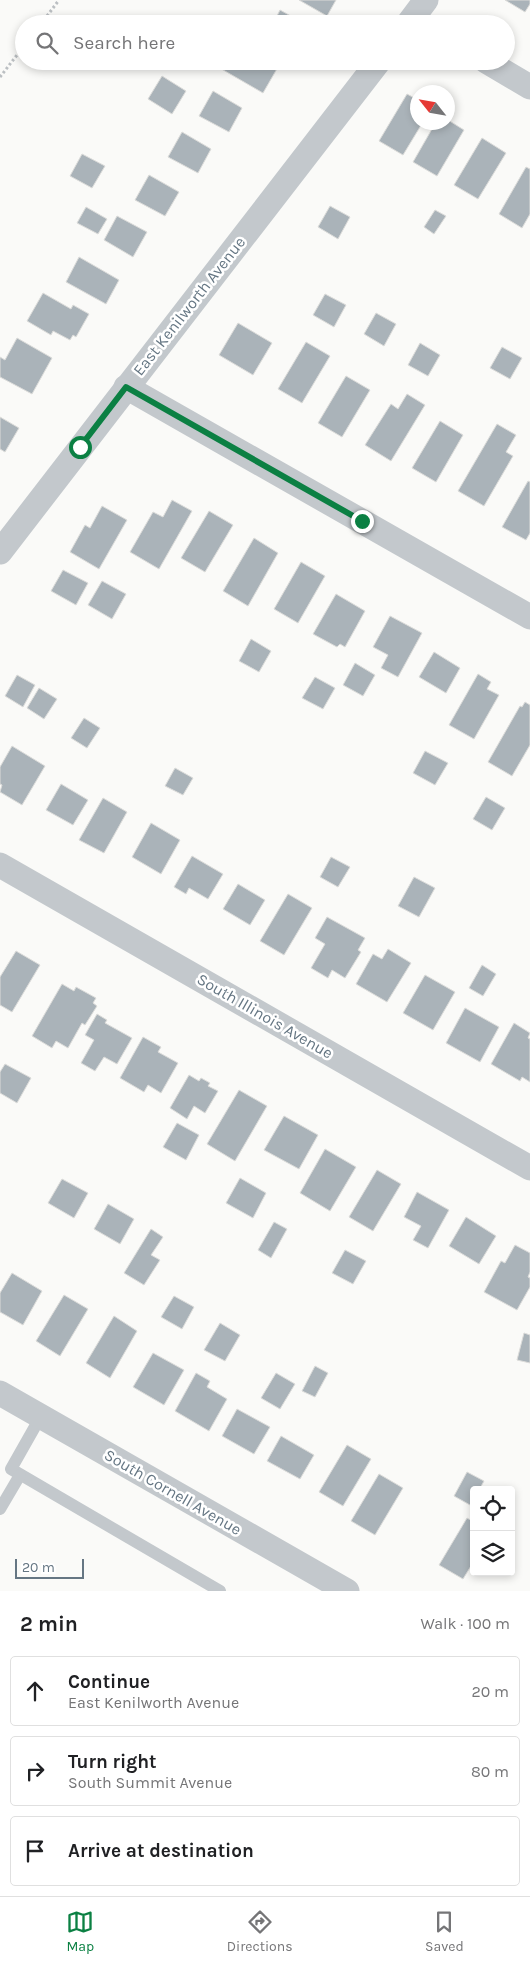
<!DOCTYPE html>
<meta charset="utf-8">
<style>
:root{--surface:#fff;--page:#f2f2f2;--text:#202124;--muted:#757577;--line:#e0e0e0;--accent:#0b8043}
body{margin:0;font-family:Karla,sans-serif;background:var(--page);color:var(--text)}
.controls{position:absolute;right:15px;bottom:15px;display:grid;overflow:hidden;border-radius:5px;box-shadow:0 2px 8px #0003}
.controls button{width:45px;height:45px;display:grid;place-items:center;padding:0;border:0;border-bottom:1px solid var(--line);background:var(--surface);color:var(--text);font:25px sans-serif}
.compass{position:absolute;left:410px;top:85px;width:45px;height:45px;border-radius:50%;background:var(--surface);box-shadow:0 2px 8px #0003;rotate:301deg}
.scale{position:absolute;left:15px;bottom:12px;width:69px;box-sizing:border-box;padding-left:5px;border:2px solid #657683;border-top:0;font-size:14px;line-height:18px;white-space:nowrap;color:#657683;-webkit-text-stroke:4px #fff;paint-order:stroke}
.stop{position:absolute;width:15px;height:15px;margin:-11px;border:4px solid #0b8043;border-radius:50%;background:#fff}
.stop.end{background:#0b8043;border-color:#fff;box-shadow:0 1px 5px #0008}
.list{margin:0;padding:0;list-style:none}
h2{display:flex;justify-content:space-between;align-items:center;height:65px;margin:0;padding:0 20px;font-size:21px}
h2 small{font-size:16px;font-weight:400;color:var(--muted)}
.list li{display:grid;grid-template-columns:32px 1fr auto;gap:15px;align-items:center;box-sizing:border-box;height:70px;margin:0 10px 10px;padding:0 10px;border:1px solid var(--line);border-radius:5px}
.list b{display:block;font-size:19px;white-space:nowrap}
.list p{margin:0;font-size:16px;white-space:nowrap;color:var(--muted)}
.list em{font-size:16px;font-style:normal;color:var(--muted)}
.icon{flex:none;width:28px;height:28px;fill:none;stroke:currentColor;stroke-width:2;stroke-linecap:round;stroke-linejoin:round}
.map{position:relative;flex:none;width:530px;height:1591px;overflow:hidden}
.search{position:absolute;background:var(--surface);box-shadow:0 2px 8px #0003;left:15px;right:15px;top:15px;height:55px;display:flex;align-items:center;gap:12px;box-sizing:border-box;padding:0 18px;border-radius:28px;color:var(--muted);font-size:19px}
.sheet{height:305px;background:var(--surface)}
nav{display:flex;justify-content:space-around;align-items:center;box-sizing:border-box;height:70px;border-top:1px solid var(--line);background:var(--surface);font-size:14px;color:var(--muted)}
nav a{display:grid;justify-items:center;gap:2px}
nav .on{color:var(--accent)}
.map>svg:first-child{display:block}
.building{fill:#aab3b9;stroke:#dcdcda}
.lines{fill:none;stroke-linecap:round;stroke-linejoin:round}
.path{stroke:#bbbfc2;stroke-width:3;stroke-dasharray:2.5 2.5;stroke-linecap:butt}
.service{stroke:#c3c8cc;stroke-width:12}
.minor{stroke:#c3c8cc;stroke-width:25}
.route{stroke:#0b8043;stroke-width:6}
.labels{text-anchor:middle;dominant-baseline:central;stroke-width:5;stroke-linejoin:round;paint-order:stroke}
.street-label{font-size:16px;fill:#657683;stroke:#fff}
</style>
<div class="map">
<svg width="530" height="1591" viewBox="0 0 530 1591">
<rect width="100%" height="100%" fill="#fafaf8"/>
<g class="building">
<polygon points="299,0 336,0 327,16"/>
<polygon points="505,0 530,0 530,4 525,12"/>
<polygon points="280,10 305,24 273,24"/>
<polygon points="222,61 267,61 278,67 263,93 218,67"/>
<polygon points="162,76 186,91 172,114 148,99"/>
<polygon points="213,91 242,108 229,132 199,116"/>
<polygon points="407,94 418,100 418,122 423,122 403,155 379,141"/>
<polygon points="448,120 464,130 437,176 413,162 436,122 448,122"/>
<polygon points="182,132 211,149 198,173 168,157"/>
<polygon points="482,138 506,153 478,199 454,185"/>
<polygon points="82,154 105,166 92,188 70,176"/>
<polygon points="526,167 530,169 530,214 522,228 499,214"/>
<polygon points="149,175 179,192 165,216 135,200"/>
<polygon points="330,206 350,217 338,239 318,227"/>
<polygon points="86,207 107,219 98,234 77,223"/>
<polygon points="435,210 446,216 434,234 424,227"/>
<polygon points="117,216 147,232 133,257 104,240"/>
<polygon points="79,257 119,280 106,304 66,282"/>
<polygon points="43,293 71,309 73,305 89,314 76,337 73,335 70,340 53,331 51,335 27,321"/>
<polygon points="325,294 346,305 334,327 313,315"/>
<polygon points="376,313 396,324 384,346 364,334"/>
<polygon points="238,323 272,343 253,375 219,355"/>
<polygon points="17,338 52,358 32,394 0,377 0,357 5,360"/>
<polygon points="306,342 330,356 302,403 278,389"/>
<polygon points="420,343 440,355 428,376 408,365"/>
<polygon points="502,347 522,358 510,379 490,368"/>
<polygon points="346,376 370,390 342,437 318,423"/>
<polygon points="407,394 425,405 391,461 365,445 391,404 398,409"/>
<polygon points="0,417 19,428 5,452 0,449"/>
<polygon points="440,421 463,435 436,482 412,468"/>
<polygon points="497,424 516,435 506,452 513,456 484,506 458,491"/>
<polygon points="528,481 530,482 530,533 526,540 502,527"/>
<polygon points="172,500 192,511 159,569 130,552 153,512 163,517"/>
<polygon points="102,506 127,520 99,569 70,552 85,525 90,528"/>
<polygon points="209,511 233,525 205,572 181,558"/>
<polygon points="254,538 278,553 248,606 223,591"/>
<polygon points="301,562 325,576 298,623 274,609"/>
<polygon points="63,570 88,583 76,605 51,591"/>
<polygon points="102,581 126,594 112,619 88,605"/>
<polygon points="336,594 365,611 345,647 340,644 337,647 313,634"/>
<polygon points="390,616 422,633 398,677 381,668 388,655 373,647"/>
<polygon points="251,639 271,651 259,672 239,661"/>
<polygon points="434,652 460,668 446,693 419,677"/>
<polygon points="355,663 375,675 363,696 343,685"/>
<polygon points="478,674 491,682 487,689 499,695 474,739 449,725"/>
<polygon points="17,675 35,685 23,707 5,696"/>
<polygon points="315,677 335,688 323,709 302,698"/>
<polygon points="39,688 57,699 44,719 27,708"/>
<polygon points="525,702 530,705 530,745 512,776 488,762 520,706 522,707"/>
<polygon points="84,718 100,728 87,748 71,738"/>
<polygon points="12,746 45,766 22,805 0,792 2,785 0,784 0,767"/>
<polygon points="425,751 448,763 435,785 413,773"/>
<polygon points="175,768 193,778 183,795 165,786"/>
<polygon points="61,784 88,800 73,825 46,810"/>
<polygon points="486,797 505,808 492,830 473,819"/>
<polygon points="103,798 127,812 104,853 79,840"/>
<polygon points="151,823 180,840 161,874 132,857"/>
<polygon points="192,856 223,874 208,899 189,888 186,894 174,887"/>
<polygon points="331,857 350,867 338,887 320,877"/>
<polygon points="414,877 435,888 419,917 398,906"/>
<polygon points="238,884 265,900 250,925 223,909"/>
<polygon points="288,894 312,908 284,955 260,941"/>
<polygon points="327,917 365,938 358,950 361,952 345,978 332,970 328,978 311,968 325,944 315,938"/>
<polygon points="388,949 411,963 387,1002 356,984 373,954 382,959"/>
<polygon points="16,951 40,965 12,1012 0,1005 0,977"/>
<polygon points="482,965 496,974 483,996 469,988"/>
<polygon points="425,975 455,992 433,1030 403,1013"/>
<polygon points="62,984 74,991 76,987 96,998 93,1003 97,1006 85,1025 82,1023 68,1048 56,1041 52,1048 32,1036"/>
<polygon points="465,1008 499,1027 480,1062 446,1043"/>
<polygon points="97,1014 107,1020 105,1023 132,1038 117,1064 104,1057 95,1071 81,1063 94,1040 85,1035"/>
<polygon points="514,1023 530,1033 528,1038 530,1039 530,1082 522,1077 520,1081 491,1064"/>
<polygon points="143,1037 161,1047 158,1052 178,1063 161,1093 148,1085 144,1092 120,1078"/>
<polygon points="5,1064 31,1078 17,1103 0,1093 0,1072"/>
<polygon points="189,1075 199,1081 201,1078 210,1083 208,1086 218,1091 205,1113 194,1106 187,1119 170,1108"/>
<polygon points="239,1090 267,1106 235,1161 207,1144"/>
<polygon points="284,1116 318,1135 299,1169 264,1150"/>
<polygon points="177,1123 199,1135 186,1160 163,1147"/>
<polygon points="325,1149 356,1167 330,1211 300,1193"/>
<polygon points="377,1170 401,1184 373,1231 349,1217"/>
<polygon points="240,1178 266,1193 253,1218 226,1203"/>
<polygon points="62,1179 88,1193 74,1218 48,1203"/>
<polygon points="417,1192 449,1210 428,1248 413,1240 421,1226 404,1217"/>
<polygon points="108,1204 134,1219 120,1244 94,1229"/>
<polygon points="466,1217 496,1236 479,1264 449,1246"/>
<polygon points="274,1222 287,1229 271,1258 258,1250"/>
<polygon points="151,1229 163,1237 151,1255 160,1260 144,1285 124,1273"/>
<polygon points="515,1245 530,1253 530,1272 528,1277 530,1278 530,1287 517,1310 484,1292 501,1261 505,1263"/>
<polygon points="345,1250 366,1261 353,1284 332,1273"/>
<polygon points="12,1273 42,1291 23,1325 0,1312 0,1293"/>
<polygon points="64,1295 88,1309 60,1356 36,1341"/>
<polygon points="174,1296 194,1307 182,1329 161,1317"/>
<polygon points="114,1316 137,1331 110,1378 86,1363"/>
<polygon points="220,1323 240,1335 225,1361 204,1350"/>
<polygon points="524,1333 530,1335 530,1363 517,1360"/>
<polygon points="153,1353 184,1370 164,1405 133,1387"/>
<polygon points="315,1366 328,1373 315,1397 302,1391"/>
<polygon points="196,1373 210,1381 207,1387 227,1399 209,1431 175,1411"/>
<polygon points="276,1373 295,1384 280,1409 261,1398"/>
<polygon points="237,1409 270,1427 254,1454 222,1436"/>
<polygon points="281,1436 314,1455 300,1479 267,1461"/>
<polygon points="347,1445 371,1459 343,1506 319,1492"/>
<polygon points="467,1472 484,1481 479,1490 474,1490 474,1498 470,1505 454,1496"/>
<polygon points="379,1474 403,1488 375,1535 351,1521"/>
<polygon points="467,1518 474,1522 474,1561 463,1579 439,1565"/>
</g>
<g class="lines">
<g class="path">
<polyline points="41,24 59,0"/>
<polyline points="0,77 24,46"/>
</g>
<g class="service">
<polyline points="41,1416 11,1469 220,1591"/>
<polyline points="0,1509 20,1475"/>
</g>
<g class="minor">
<polyline points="408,24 426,0"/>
<polyline points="486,61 530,87"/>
<polyline points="126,387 530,617"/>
<polyline points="0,552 379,61"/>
<polyline points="0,865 530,1168"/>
<polyline points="0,1393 347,1591"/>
</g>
</g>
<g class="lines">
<polyline class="route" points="80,447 126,387 362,521"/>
</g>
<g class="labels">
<g class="street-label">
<text transform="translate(189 306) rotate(-52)">East Kenilworth Avenue</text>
<text transform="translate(265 1016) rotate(30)">South Illinois Avenue</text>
<text transform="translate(173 1492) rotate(30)">South Cornell Avenue</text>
</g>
</g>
</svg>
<div class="controls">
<button><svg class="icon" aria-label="locate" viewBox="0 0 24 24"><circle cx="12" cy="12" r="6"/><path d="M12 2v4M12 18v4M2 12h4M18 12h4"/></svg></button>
<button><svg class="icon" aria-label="layers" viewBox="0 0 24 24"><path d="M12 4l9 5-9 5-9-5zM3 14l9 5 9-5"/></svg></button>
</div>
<svg class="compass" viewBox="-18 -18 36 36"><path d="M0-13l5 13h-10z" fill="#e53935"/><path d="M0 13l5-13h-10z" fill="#757577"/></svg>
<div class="scale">20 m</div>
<div class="stop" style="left:80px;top:447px"></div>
<div class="stop end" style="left:362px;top:521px"></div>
<div class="search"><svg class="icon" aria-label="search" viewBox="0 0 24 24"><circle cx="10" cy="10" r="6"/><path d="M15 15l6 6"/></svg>Search here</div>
</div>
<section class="sheet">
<h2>2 min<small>Walk · 100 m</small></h2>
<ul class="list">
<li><svg class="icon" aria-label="ahead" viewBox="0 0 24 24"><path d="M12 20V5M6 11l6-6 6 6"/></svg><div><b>Continue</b><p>East Kenilworth Avenue</p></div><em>20 m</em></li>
<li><svg class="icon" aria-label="right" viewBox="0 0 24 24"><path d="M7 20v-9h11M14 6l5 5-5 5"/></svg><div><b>Turn right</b><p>South Summit Avenue</p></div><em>80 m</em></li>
<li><svg class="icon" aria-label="arrive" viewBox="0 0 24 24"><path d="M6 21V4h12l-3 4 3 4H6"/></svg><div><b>Arrive at destination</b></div></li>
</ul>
</section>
<nav>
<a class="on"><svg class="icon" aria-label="map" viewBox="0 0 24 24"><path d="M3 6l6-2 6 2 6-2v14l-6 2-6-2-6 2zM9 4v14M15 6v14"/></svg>Map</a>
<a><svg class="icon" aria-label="directions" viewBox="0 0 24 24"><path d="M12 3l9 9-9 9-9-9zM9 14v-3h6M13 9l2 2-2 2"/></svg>Directions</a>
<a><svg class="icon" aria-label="saved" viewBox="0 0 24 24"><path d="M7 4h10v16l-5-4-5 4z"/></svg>Saved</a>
</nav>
